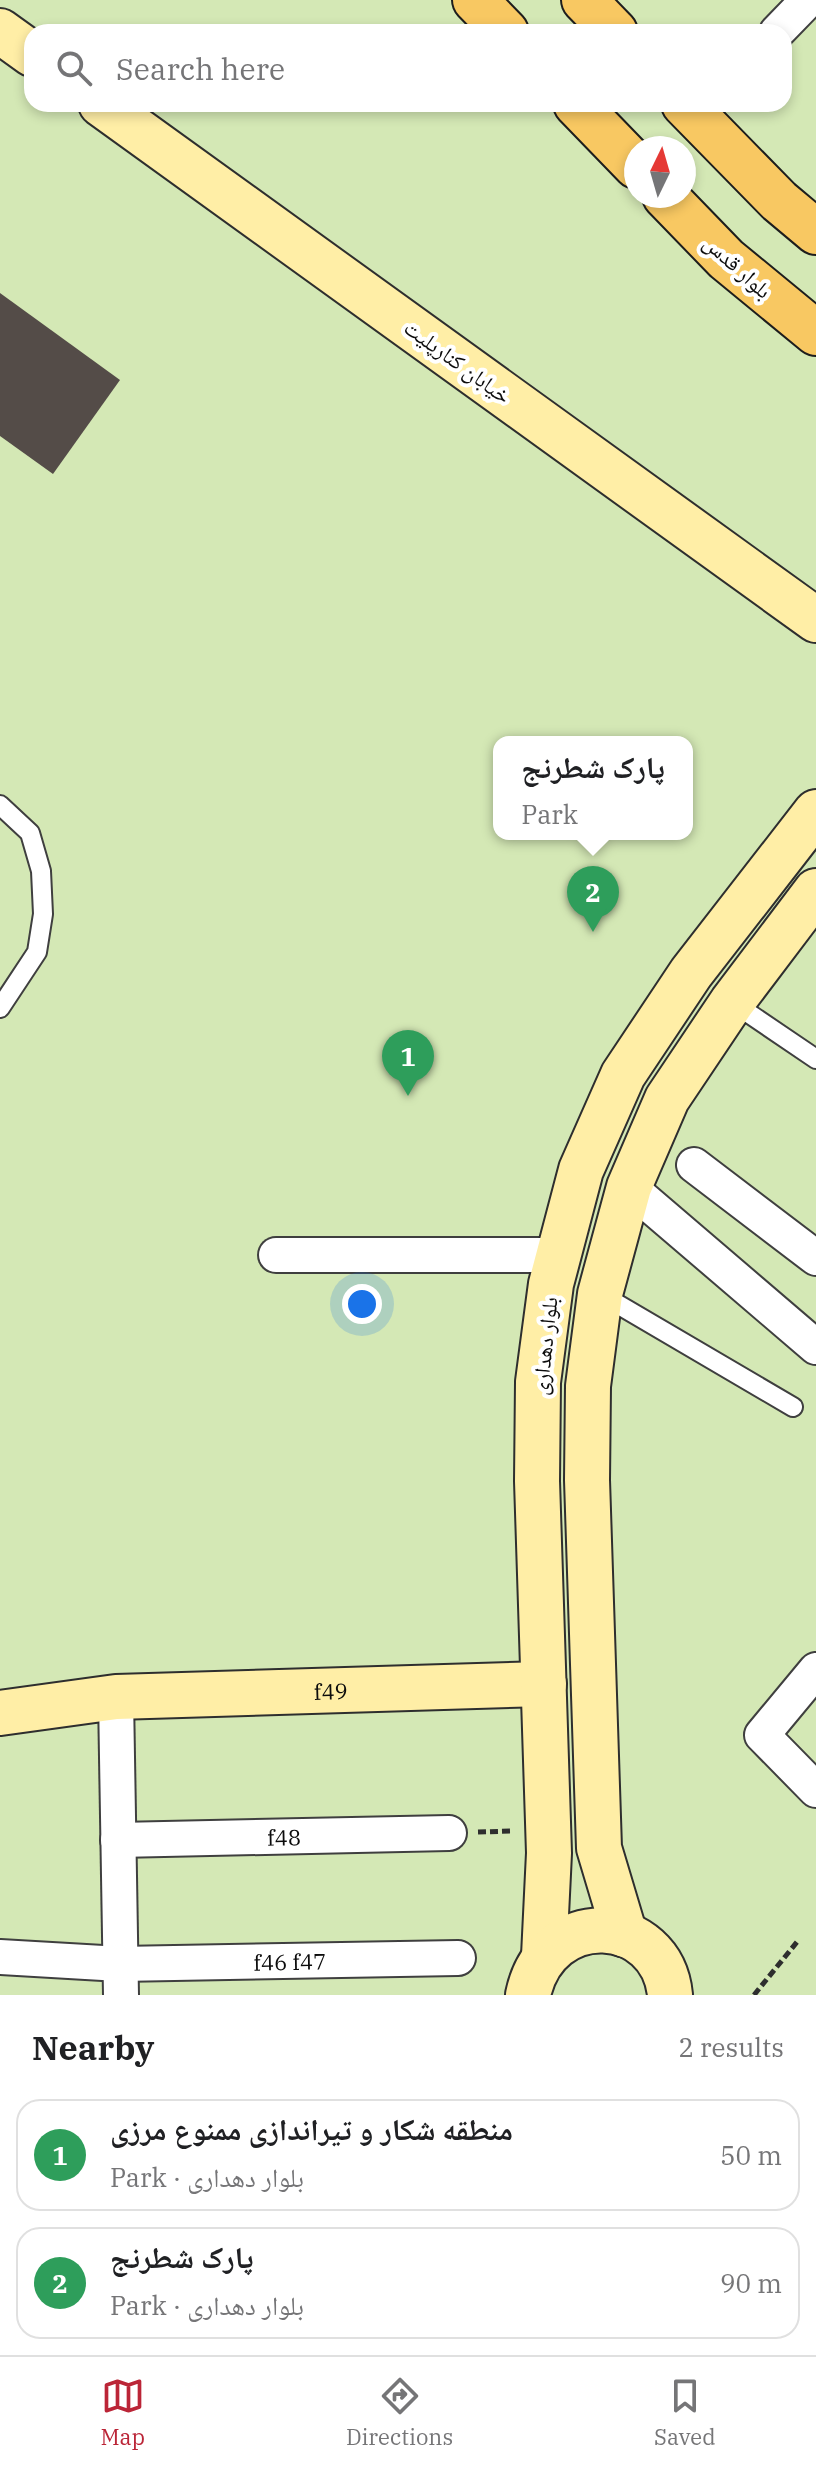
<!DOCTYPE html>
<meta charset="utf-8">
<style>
:root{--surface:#fff;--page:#f2f2f2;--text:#202124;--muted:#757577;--line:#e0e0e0;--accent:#bb2537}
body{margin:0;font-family:"IBM Plex Serif","Noto Naskh Arabic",serif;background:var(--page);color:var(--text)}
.compass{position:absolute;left:624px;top:136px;width:72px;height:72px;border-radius:50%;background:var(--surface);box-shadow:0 4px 12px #0003;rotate:5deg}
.you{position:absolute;left:362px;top:1304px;width:28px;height:28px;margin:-20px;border:6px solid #fff;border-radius:50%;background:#1a73e8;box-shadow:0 0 0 12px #1a73e833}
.badge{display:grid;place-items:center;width:52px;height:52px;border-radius:50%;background:var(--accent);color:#fff;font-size:26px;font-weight:700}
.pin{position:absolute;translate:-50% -66px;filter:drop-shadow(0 2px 4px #0008)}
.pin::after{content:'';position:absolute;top:42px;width:28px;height:24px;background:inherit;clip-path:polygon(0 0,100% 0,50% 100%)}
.popup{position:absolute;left:493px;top:736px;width:200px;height:104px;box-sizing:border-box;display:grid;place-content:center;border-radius:16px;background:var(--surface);filter:drop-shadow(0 2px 6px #0005);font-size:26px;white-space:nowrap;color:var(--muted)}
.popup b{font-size:30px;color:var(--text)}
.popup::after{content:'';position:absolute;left:50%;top:100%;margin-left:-16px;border:16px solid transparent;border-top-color:var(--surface)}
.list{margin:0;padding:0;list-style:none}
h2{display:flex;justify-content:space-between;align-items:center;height:104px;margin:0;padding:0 32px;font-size:34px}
h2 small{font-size:26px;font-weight:400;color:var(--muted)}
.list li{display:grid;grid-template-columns:52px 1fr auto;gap:24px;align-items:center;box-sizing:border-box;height:112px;margin:0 16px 16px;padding:0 16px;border:2px solid var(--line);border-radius:24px}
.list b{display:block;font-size:30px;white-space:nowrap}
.list p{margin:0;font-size:26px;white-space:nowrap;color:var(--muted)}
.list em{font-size:26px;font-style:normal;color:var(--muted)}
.icon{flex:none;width:44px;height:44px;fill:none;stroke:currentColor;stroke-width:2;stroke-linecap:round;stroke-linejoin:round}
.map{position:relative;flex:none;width:816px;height:1995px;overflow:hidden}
.search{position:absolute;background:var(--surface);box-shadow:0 4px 12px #0003;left:24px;right:24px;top:24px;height:88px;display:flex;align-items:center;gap:20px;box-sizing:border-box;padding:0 28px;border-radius:24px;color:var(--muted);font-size:30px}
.sheet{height:360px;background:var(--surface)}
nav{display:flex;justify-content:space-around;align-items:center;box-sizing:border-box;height:112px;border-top:2px solid var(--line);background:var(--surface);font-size:22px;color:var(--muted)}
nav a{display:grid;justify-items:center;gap:4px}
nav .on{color:var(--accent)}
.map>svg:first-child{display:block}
.green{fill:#d4e8b5;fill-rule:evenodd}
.building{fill:#544c48}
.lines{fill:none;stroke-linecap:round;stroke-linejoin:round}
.service-casing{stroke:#3f3f3f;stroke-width:22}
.minor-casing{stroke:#3f3f3f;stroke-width:38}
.secondary-casing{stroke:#2e2e2e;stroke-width:48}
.primary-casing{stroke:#1d1d1d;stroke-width:48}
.path{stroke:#2e2e2e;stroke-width:5;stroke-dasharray:8 4;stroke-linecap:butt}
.service{stroke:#fff;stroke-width:18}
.minor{stroke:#fff;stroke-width:34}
.secondary{stroke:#ffeea6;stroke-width:44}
.primary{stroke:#f8c862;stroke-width:44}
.labels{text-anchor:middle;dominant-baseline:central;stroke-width:8;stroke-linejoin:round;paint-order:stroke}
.street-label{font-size:22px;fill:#0c0c0c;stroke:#fff}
</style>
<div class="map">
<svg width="816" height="1995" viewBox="0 0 816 1995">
<rect width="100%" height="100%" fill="#fff9eb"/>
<path class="green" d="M0,0H816V1995H0ZM32,32H784V104H32ZM636,148H684V196H636ZM499,742H687V834H499Z"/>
<polygon class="building" points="0,293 120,380 53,474 0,436"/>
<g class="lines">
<g class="service-casing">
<g id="service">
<polyline points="0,805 30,833 41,871 43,914 37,952 0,1008"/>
<polyline points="732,1002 816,1059"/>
<polyline points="602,1295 793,1407"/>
</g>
</g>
<g class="minor-casing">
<g id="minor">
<polyline points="777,32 808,0"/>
<polyline points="694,1165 816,1258"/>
<polyline points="629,1187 816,1347"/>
<polyline points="276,1255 558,1255"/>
<polyline points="816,1670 762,1735 816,1790"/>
<polyline points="116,1697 121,1995"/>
<path id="s1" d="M118,1840L449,1833"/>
<path id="s2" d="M0,1957L120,1964L458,1958"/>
</g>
</g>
<g class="secondary-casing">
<g id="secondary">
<polyline points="0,31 32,54"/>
<polyline points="101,104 816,620"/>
<path id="s3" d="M0,1713L116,1697L544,1684"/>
<polyline points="625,1935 599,1848 587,1480 588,1386 600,1294 629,1187 667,1099 732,1002 816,891"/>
<polyline points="544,1956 549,1853 537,1481 538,1382 551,1284 581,1170 623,1075 691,973 816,812"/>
<path d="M528,1995C547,1905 662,1913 670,1995"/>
</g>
</g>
<g class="primary-casing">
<g id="primary">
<polyline points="475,0 506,32"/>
<polyline points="584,0 615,32"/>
<polyline points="576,104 636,166"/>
<polyline points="684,104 779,201 816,232"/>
<polyline points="665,196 726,259 816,333"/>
</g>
</g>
<g class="path">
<polyline points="478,1832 512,1831"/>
<polyline points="754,1995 797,1942"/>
</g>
<use href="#service" class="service"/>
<use href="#minor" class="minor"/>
<use href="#secondary" class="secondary"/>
<use href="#primary" class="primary"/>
</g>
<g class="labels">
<g class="street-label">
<text transform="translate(738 266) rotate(42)">بلوار قدس</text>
<text transform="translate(458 361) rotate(36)">خیابان کنارپلیت</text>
<text transform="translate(544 1346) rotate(-84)">بلوار دهداری</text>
<text stroke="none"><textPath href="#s3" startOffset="332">f49</textPath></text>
<text stroke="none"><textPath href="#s1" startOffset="166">f48</textPath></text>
<text stroke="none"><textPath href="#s2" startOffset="290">f46 f47</textPath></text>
</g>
</g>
</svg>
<svg class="compass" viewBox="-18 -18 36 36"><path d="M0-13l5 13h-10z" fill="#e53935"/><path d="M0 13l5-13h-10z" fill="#757577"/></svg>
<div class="you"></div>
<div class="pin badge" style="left:408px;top:1096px;background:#2e9e5b">1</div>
<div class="pin badge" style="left:593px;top:932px;background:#2e9e5b">2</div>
<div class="popup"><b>پارک شطرنج</b>Park</div>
<div class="search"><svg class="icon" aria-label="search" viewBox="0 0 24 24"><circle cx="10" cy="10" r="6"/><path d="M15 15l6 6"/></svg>Search here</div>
</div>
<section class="sheet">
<h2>Nearby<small>2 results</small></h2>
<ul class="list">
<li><span class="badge" style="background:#2e9e5b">1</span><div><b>منطقه شکار و تیراندازی ممنوع مرزی</b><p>Park · بلوار دهداری</p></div><em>50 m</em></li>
<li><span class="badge" style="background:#2e9e5b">2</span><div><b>پارک شطرنج</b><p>Park · بلوار دهداری</p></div><em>90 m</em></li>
</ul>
</section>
<nav>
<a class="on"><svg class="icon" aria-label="map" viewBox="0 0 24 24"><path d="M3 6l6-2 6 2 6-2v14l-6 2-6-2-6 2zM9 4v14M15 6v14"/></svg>Map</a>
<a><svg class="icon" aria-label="directions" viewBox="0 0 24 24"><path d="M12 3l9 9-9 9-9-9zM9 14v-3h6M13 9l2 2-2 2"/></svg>Directions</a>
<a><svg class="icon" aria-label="saved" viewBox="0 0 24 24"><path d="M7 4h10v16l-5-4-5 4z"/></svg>Saved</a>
</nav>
